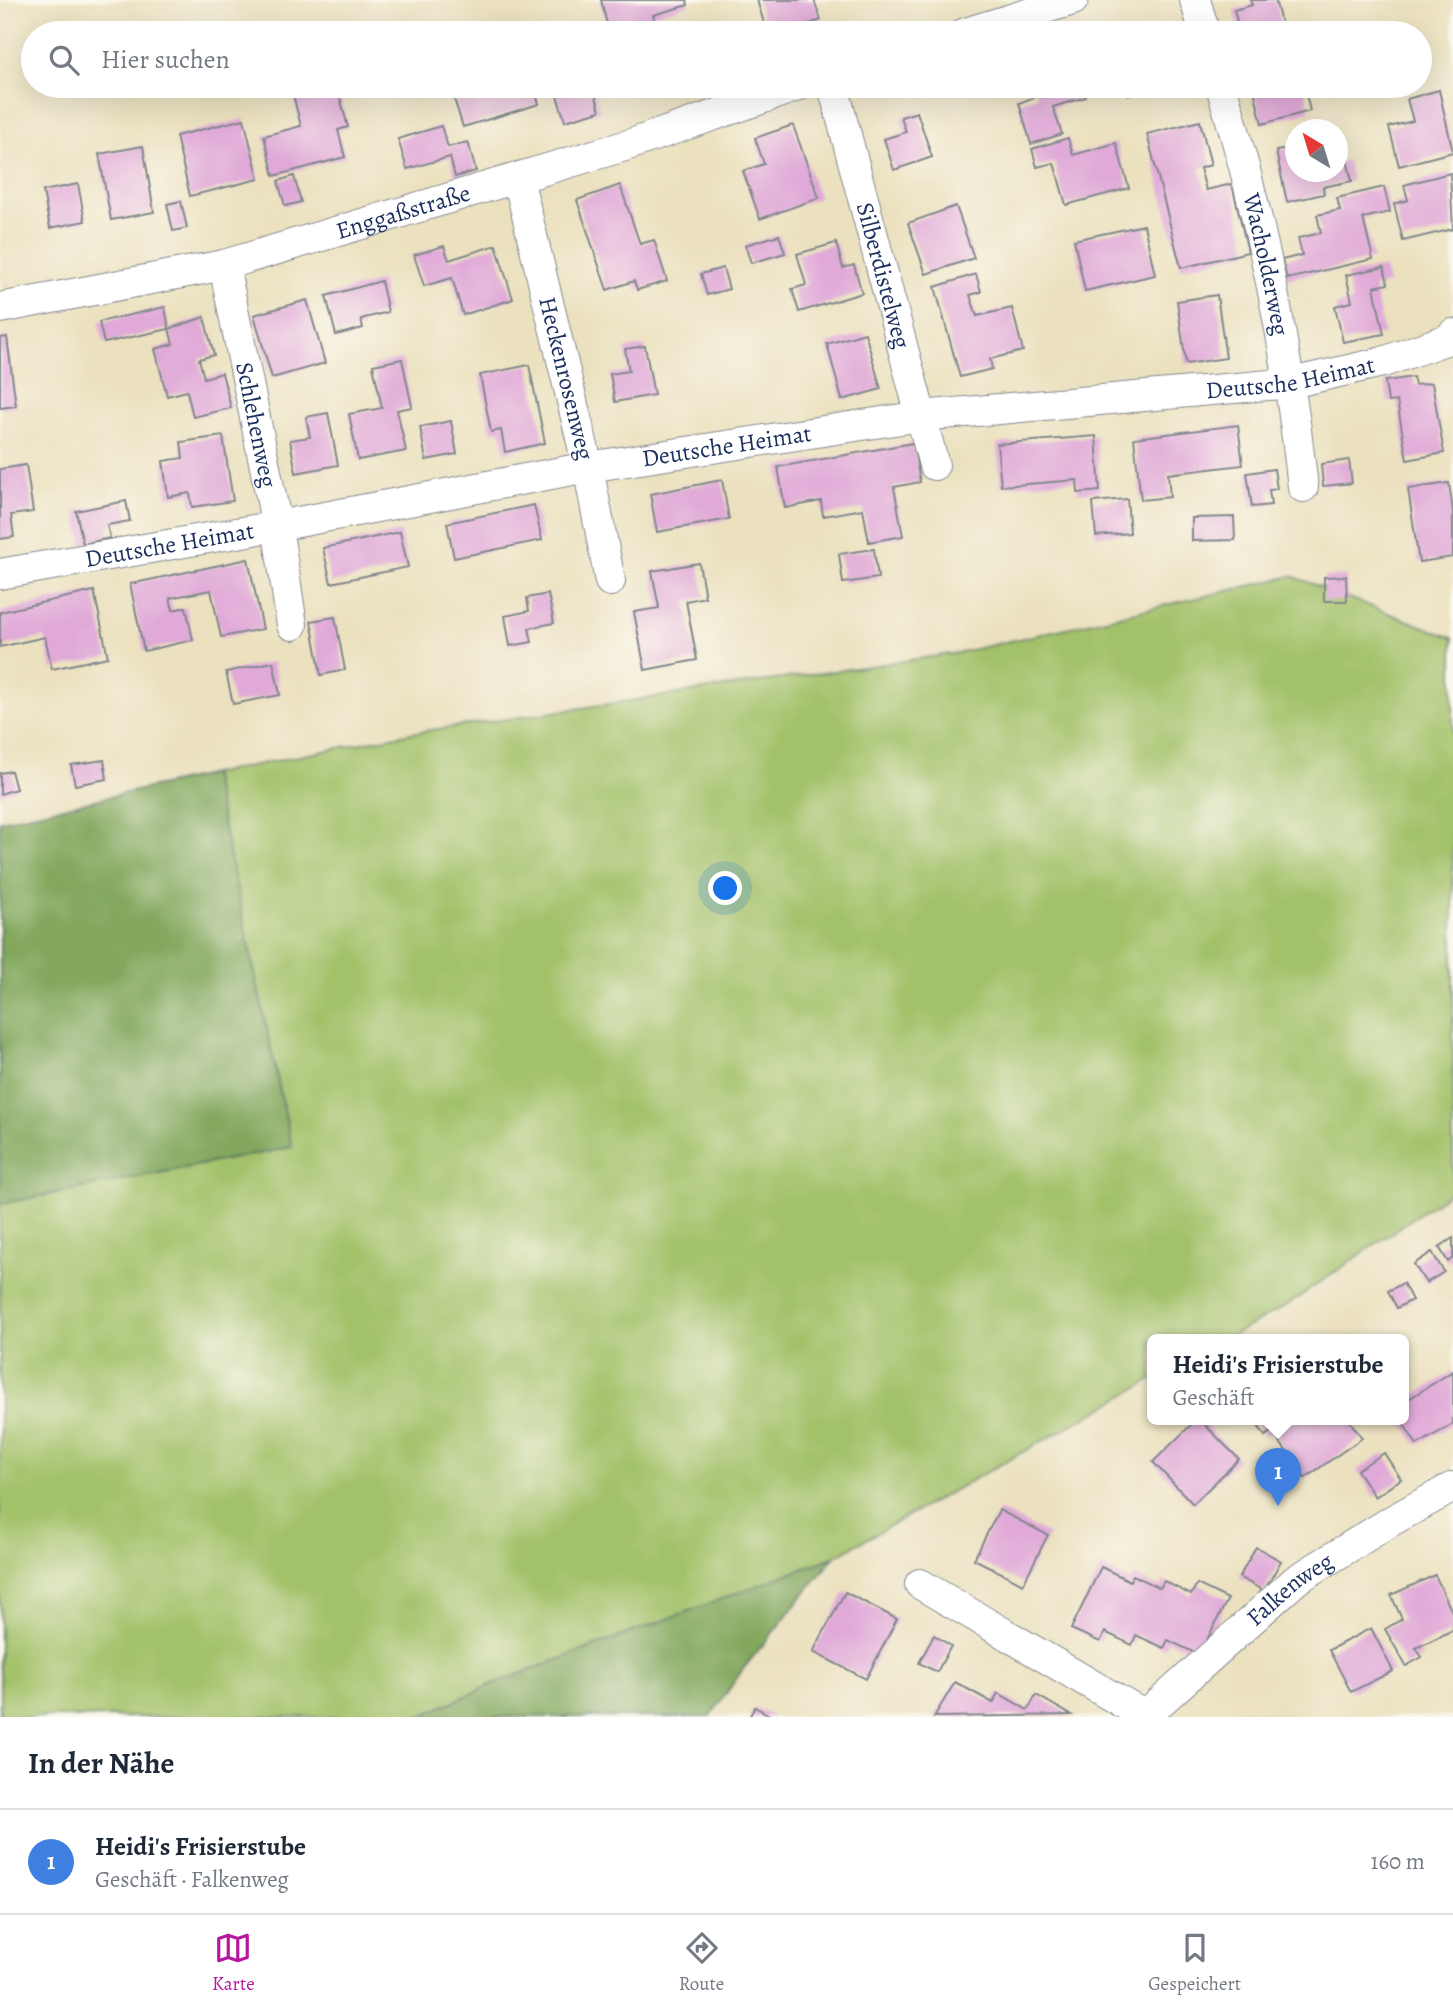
<!DOCTYPE html>
<html lang="de">
<meta charset="utf-8">
<style>
:root{--surface:#fff;--page:#f2f2f3;--text:#1f2937;--muted:#747a83;--line:#e0e1e3;--accent:#b5179e}
body{margin:0;font-family:Alegreya,serif;background:var(--page);color:var(--text)}
.compass{position:absolute;left:1285px;top:119px;width:63px;height:63px;border-radius:50%;background:var(--surface);box-shadow:0 7px 28px #0002;rotate:322deg}
.you{position:absolute;left:726px;top:889px;width:24px;height:24px;margin:-18px;border:5px solid #fff;border-radius:50%;background:#1a73e8;box-shadow:0 0 0 10px #1a73e833}
.badge{display:grid;place-items:center;width:46px;height:46px;border-radius:50%;background:var(--accent);color:#fff;font-size:23px;font-weight:700}
.pin{position:absolute;translate:-50% -58px;filter:drop-shadow(0 2px 4px #0008)}
.pin::after{content:'';position:absolute;top:37px;width:24px;height:21px;background:inherit;clip-path:polygon(0 0,100% 0,50% 100%)}
.popup{position:absolute;left:1147px;top:1334px;width:262px;height:91px;box-sizing:border-box;display:grid;place-content:center;border-radius:10px;background:var(--surface);filter:drop-shadow(0 2px 5px #0005);font-size:23px;white-space:nowrap;color:var(--muted)}
.popup b{font-size:26px;color:var(--text)}
.popup::after{content:'';position:absolute;left:50%;top:100%;margin-left:-14px;border:14px solid transparent;border-top-color:var(--surface)}
.list{margin:0;padding:0;list-style:none}
h2{display:flex;justify-content:space-between;align-items:center;height:91px;margin:0;padding:0 28px;font-size:30px}
h2 small{font-size:23px;font-weight:400;color:var(--muted)}
.list li{display:grid;grid-template-columns:46px 1fr auto;gap:21px;align-items:center;box-sizing:border-box;height:105px;padding:0 28px;border-top:2px solid var(--line)}
.list b{display:block;font-size:26px;white-space:nowrap}
.list p{margin:0;font-size:23px;white-space:nowrap;color:var(--muted)}
.list em{font-size:23px;font-style:normal;color:var(--muted)}
.icon{flex:none;width:38px;height:38px;fill:none;stroke:currentColor;stroke-width:2;stroke-linecap:round;stroke-linejoin:round}
.map{position:relative;flex:none;width:1453px;height:1717px;overflow:hidden}
.search{position:absolute;background:var(--surface);box-shadow:0 7px 28px #0002;left:21px;right:21px;top:21px;height:77px;display:flex;align-items:center;gap:18px;box-sizing:border-box;padding:0 24px;border-radius:38px;color:var(--muted);font-size:26px}
.sheet{height:196px;background:var(--surface)}
nav{display:flex;justify-content:space-around;align-items:center;box-sizing:border-box;height:98px;border-top:2px solid var(--line);background:var(--surface);font-size:19px;color:var(--muted)}
nav a{display:grid;justify-items:center;gap:4px}
nav .on{color:var(--accent)}
.map>svg:first-child{display:block}
.green{fill:#a3c169;stroke:#5f7864;stroke-width:2}
.forest{fill:#82a75d;stroke:#4e6b5e;stroke-width:2}
.building{fill:#e0a9d8}
.lines{fill:none;stroke-linecap:round;stroke-linejoin:round}
.street-casing{stroke:#83888e;stroke-width:32}
.street{stroke:#fff;stroke-width:30}
.labels{text-anchor:middle;dominant-baseline:central;stroke-width:7;stroke-linejoin:round;paint-order:stroke}
.street-label{font-size:24px;fill:#1b2f5e;stroke:#fbf7ec}
</style>
<div class="map">
<svg width="1453" height="1717" viewBox="0 0 1453 1717">
<rect width="100%" height="100%" fill="#fbf7ec"/>
<filter id="ink" filterUnits="userSpaceOnUse"><feTurbulence type="fractalNoise" baseFrequency=".0143" numOctaves="2"/><feDisplacementMap in="SourceGraphic" scale="14" xChannelSelector="R" yChannelSelector="G"/><feConvolveMatrix kernelMatrix="1 2 1 2 8 2 1 2 1" color-interpolation-filters="sRGB"/></filter>
<filter id="wash" filterUnits="userSpaceOnUse"><feTurbulence type="fractalNoise" baseFrequency=".00686" numOctaves="4" result="noise"/><feDisplacementMap in="SourceGraphic" scale="28" xChannelSelector="R" yChannelSelector="G"/><feGaussianBlur stdDeviation="1.57" result="paint"/><feColorMatrix in="noise" values="0 0 0 0 0 0 0 0 0 0 0 0 0 0 0 0 0 1.4 0 .05"/><feComposite in="paint" operator="in"/></filter>
<g filter="url(#wash)">
<rect width="100%" height="100%" fill="#ebe1bf"/>
<polygon class="green" points="1292,576 1453,638 1453,1190 1289,1304 1224,1340 1152,1340 1152,1380 834,1557 493,1684 419,1717 0,1717 0,1204 292,1147 212,774 411,733 958,653"/>
<g class="forest">
<polygon points="212,774 292,1147 0,1204 0,821"/>
<polygon points="834,1557 743,1669 710,1717 419,1717 493,1684"/>
</g>
<g id="blocks">
<g class="building">
<polygon points="601,0 687,0 688,5 653,15 658,33 609,33"/>
<polygon points="757,0 814,0 821,20 782,33 767,33"/>
<polygon points="1250,0 1275,0 1284,33 1240,33 1234,10 1252,5"/>
<polygon points="314,86 337,86 348,127 338,130 345,157 274,176 264,136 301,126 292,91"/>
<polygon points="356,86 382,86 383,90 359,96"/>
<polygon points="450,86 534,86 539,104 463,127"/>
<polygon points="554,86 593,86 600,111 565,121"/>
<polygon points="1034,86 1083,86 1086,97 1053,107 1062,134 1031,144 1019,103 1037,96"/>
<polygon points="1126,86 1159,86 1129,95"/>
<polygon points="1253,86 1304,86 1310,111 1262,124"/>
<polygon points="1439,90 1453,152 1399,166 1389,127 1413,121 1407,99"/>
<polygon points="917,112 932,157 894,170 884,139 906,132 901,117"/>
<polygon points="244,119 259,179 190,196 176,136"/>
<polygon points="1200,121 1211,165 1200,168 1206,190 1232,184 1248,252 1181,268 1147,134"/>
<polygon points="793,125 819,198 760,219 743,171 764,164 755,138"/>
<polygon points="441,126 448,147 468,142 476,171 455,177 450,157 407,169 398,139"/>
<polygon points="1068,138 1073,155 1116,143 1129,188 1066,205 1054,163 1037,167 1032,149"/>
<polygon points="143,146 154,212 111,220 99,154"/>
<polygon points="1296,147 1296,172 1338,172 1338,163 1347,160 1352,181 1323,187 1324,194 1287,202 1276,151"/>
<polygon points="1450,173 1453,229 1403,241 1394,204 1408,200 1404,185"/>
<polygon points="294,176 301,202 285,206 278,181"/>
<polygon points="78,184 85,221 50,228 43,191"/>
<polygon points="620,185 640,244 654,240 667,281 637,290 634,281 607,290 577,200"/>
<polygon points="1384,187 1390,212 1363,218 1373,259 1287,279 1282,260 1302,255 1298,238 1321,233 1317,215 1340,210 1337,198"/>
<polygon points="181,201 187,228 173,231 167,204"/>
<polygon points="956,206 974,258 926,274 908,223"/>
<polygon points="1144,225 1155,275 1085,291 1074,240"/>
<polygon points="779,235 785,253 751,263 745,245"/>
<polygon points="836,243 843,268 854,265 862,293 799,312 792,289 806,285 797,254"/>
<polygon points="496,245 513,299 463,315 452,278 424,286 414,255 444,246 449,260"/>
<polygon points="1384,267 1388,284 1374,287 1384,334 1343,342 1335,306 1352,302 1346,275"/>
<polygon points="723,268 729,289 707,295 701,274"/>
<polygon points="976,274 981,292 970,295 977,316 1012,308 1023,351 990,359 992,369 960,377 935,287"/>
<polygon points="381,281 388,312 361,319 363,328 336,335 326,296"/>
<polygon points="1217,295 1226,358 1186,364 1177,301"/>
<polygon points="307,300 325,363 272,378 254,315"/>
<polygon points="165,307 169,329 104,343 99,322"/>
<polygon points="204,317 214,355 199,359 204,378 222,373 231,408 193,417 187,391 167,396 155,349 173,344 169,329"/>
<polygon points="865,333 881,389 842,400 827,344"/>
<polygon points="7,337 16,406 0,408 0,338"/>
<polygon points="645,346 654,395 615,402 610,374 629,371 625,349"/>
<polygon points="402,359 412,407 397,410 406,451 358,460 349,414 382,408 373,365"/>
<polygon points="529,365 545,443 505,452 501,430 491,432 480,375"/>
<polygon points="1413,377 1415,385 1432,383 1444,453 1407,460 1397,401 1388,402 1385,381"/>
<polygon points="328,413 338,465 296,473 290,440 310,437 306,417"/>
<polygon points="451,421 457,454 426,460 420,427"/>
<polygon points="1238,425 1243,465 1168,474 1170,497 1141,500 1134,438"/>
<polygon points="223,436 233,501 192,507 190,493 168,497 163,461 183,458 181,442"/>
<polygon points="1096,436 1100,491 1078,493 1077,480 1001,486 997,444"/>
<polygon points="913,443 920,482 894,487 903,536 869,542 863,509 823,516 821,501 785,508 778,467"/>
<polygon points="1349,460 1352,483 1323,486 1321,464"/>
<polygon points="26,465 33,512 11,515 14,537 0,539 0,469"/>
<polygon points="1274,469 1277,489 1269,490 1271,505 1252,507 1247,473"/>
<polygon points="722,480 729,519 657,532 650,494"/>
<polygon points="1449,483 1453,511 1453,557 1419,562 1408,489"/>
<polygon points="1127,499 1130,533 1096,536 1093,502"/>
<polygon points="126,501 130,521 107,525 110,538 83,544 76,511"/>
<polygon points="534,505 542,540 454,558 447,523"/>
<polygon points="1234,517 1235,540 1192,541 1192,518"/>
<polygon points="400,532 408,567 331,583 323,548"/>
<polygon points="874,549 878,578 843,583 839,554"/>
<polygon points="248,559 263,629 221,637 211,590 170,598 173,610 186,607 193,640 144,651 130,584"/>
<polygon points="699,563 705,597 686,601 697,660 645,670 634,612 659,608 652,571"/>
<polygon points="1346,576 1347,601 1324,601 1324,577"/>
<polygon points="94,591 108,657 52,669 45,637 0,647 0,612"/>
<polygon points="548,594 554,623 529,628 532,642 510,646 505,616 529,611 527,598"/>
<polygon points="335,617 345,670 321,675 311,621"/>
<polygon points="273,662 280,695 233,704 226,672"/>
<polygon points="104,760 107,779 75,785 71,765"/>
<polygon points="11,771 16,789 0,794 0,773"/>
<polygon points="1453,1238 1453,1258 1448,1262 1439,1247"/>
<polygon points="1432,1252 1444,1272 1426,1283 1414,1264"/>
<polygon points="1403,1283 1412,1300 1397,1308 1388,1291"/>
<polygon points="1453,1371 1453,1424 1417,1445 1401,1420 1404,1420 1404,1402"/>
<polygon points="1196,1420 1200,1420 1239,1459 1193,1504 1153,1462"/>
<polygon points="1254,1420 1349,1420 1362,1438 1305,1478 1272,1431 1265,1436"/>
<polygon points="1384,1453 1401,1479 1375,1497 1357,1470"/>
<polygon points="999,1510 1048,1535 1023,1584 974,1559"/>
<polygon points="1256,1547 1281,1561 1264,1591 1239,1577"/>
<polygon points="1101,1567 1130,1581 1133,1575 1160,1588 1164,1581 1191,1595 1197,1584 1228,1599 1199,1655 1168,1640 1164,1648 1136,1635 1132,1645 1105,1632 1100,1642 1071,1629"/>
<polygon points="1435,1575 1453,1614 1453,1630 1416,1648 1422,1657 1406,1666 1385,1629 1402,1619 1391,1595"/>
<polygon points="845,1592 897,1619 866,1679 813,1652"/>
<polygon points="1371,1628 1393,1671 1351,1692 1329,1650"/>
<polygon points="934,1635 951,1646 937,1672 919,1663"/>
<polygon points="955,1682 993,1703 998,1693 1028,1710 1036,1695 1071,1715 934,1717"/>
<polygon points="755,1707 773,1717 749,1717"/>
</g>
</g>
</g>
<g filter="url(#ink)">
<use href="#blocks" fill-opacity="0" stroke="#83888e" stroke-width="2"/>
<g class="lines">
<g class="street-casing">
<g id="street">
<polyline points="1195,0 1205,33"/>
<polyline points="965,33 1073,0"/>
<path id="s1" d="M833,86L934,465"/>
<path id="s2" d="M1221,86C1261,216 1288,351 1303,487"/>
<path id="s3" d="M518,178L588,467L610,581"/>
<path id="s4" d="M224,265L277,526L292,625"/>
<path id="s5" d="M0,308L224,265L628,145L798,86"/>
<path id="s6" d="M0,574L277,526L588,467L921,416L1291,383L1383,362L1451,338L1453,334"/>
<polyline points="920,1584 1145,1716"/>
<path id="s7" d="M1144,1717L1296,1580L1393,1520L1453,1487"/>
</g>
</g>
<use href="#street" class="street"/>
</g>
</g>
<g class="labels">
<g class="street-label">
<text stroke="none"><textPath href="#s5" startOffset="415">Enggaßstraße</textPath></text>
<text stroke="none"><textPath href="#s2" startOffset="184">Wacholderweg</textPath></text>
<text stroke="none"><textPath href="#s1" startOffset="196">Silberdistelweg</textPath></text>
<text stroke="none"><textPath href="#s6" startOffset="1306">Deutsche Heimat</textPath></text>
<text stroke="none"><textPath href="#s3" startOffset="206">Heckenrosenweg</textPath></text>
<text stroke="none"><textPath href="#s4" startOffset="163">Schlehenweg</textPath></text>
<text stroke="none"><textPath href="#s6" startOffset="738">Deutsche Heimat</textPath></text>
<text stroke="none"><textPath href="#s6" startOffset="172">Deutsche Heimat</textPath></text>
<text stroke="none"><textPath href="#s7" startOffset="194">Falkenweg</textPath></text>
</g>
</g>
</svg>
<svg class="compass" viewBox="-18 -18 36 36"><path d="M0-13l5 13h-10z" fill="#e53935"/><path d="M0 13l5-13h-10z" fill="#747a83"/></svg>
<div class="you"></div>
<div class="pin badge" style="left:1278px;top:1506px;background:#3f7fe0">1</div>
<div class="popup"><b>Heidi's Frisierstube</b>Geschäft</div>
<div class="search"><svg class="icon" aria-label="search" viewBox="0 0 24 24"><circle cx="10" cy="10" r="6"/><path d="M15 15l6 6"/></svg>Hier suchen</div>
</div>
<section class="sheet">
<h2>In der Nähe<small></small></h2>
<ul class="list">
<li><span class="badge" style="background:#3f7fe0">1</span><div><b>Heidi's Frisierstube</b><p>Geschäft · Falkenweg</p></div><em>160 m</em></li>
</ul>
</section>
<nav>
<a class="on"><svg class="icon" aria-label="map" viewBox="0 0 24 24"><path d="M3 6l6-2 6 2 6-2v14l-6 2-6-2-6 2zM9 4v14M15 6v14"/></svg>Karte</a>
<a><svg class="icon" aria-label="directions" viewBox="0 0 24 24"><path d="M12 3l9 9-9 9-9-9zM9 14v-3h6M13 9l2 2-2 2"/></svg>Route</a>
<a><svg class="icon" aria-label="saved" viewBox="0 0 24 24"><path d="M7 4h10v16l-5-4-5 4z"/></svg>Gespeichert</a>
</nav>
